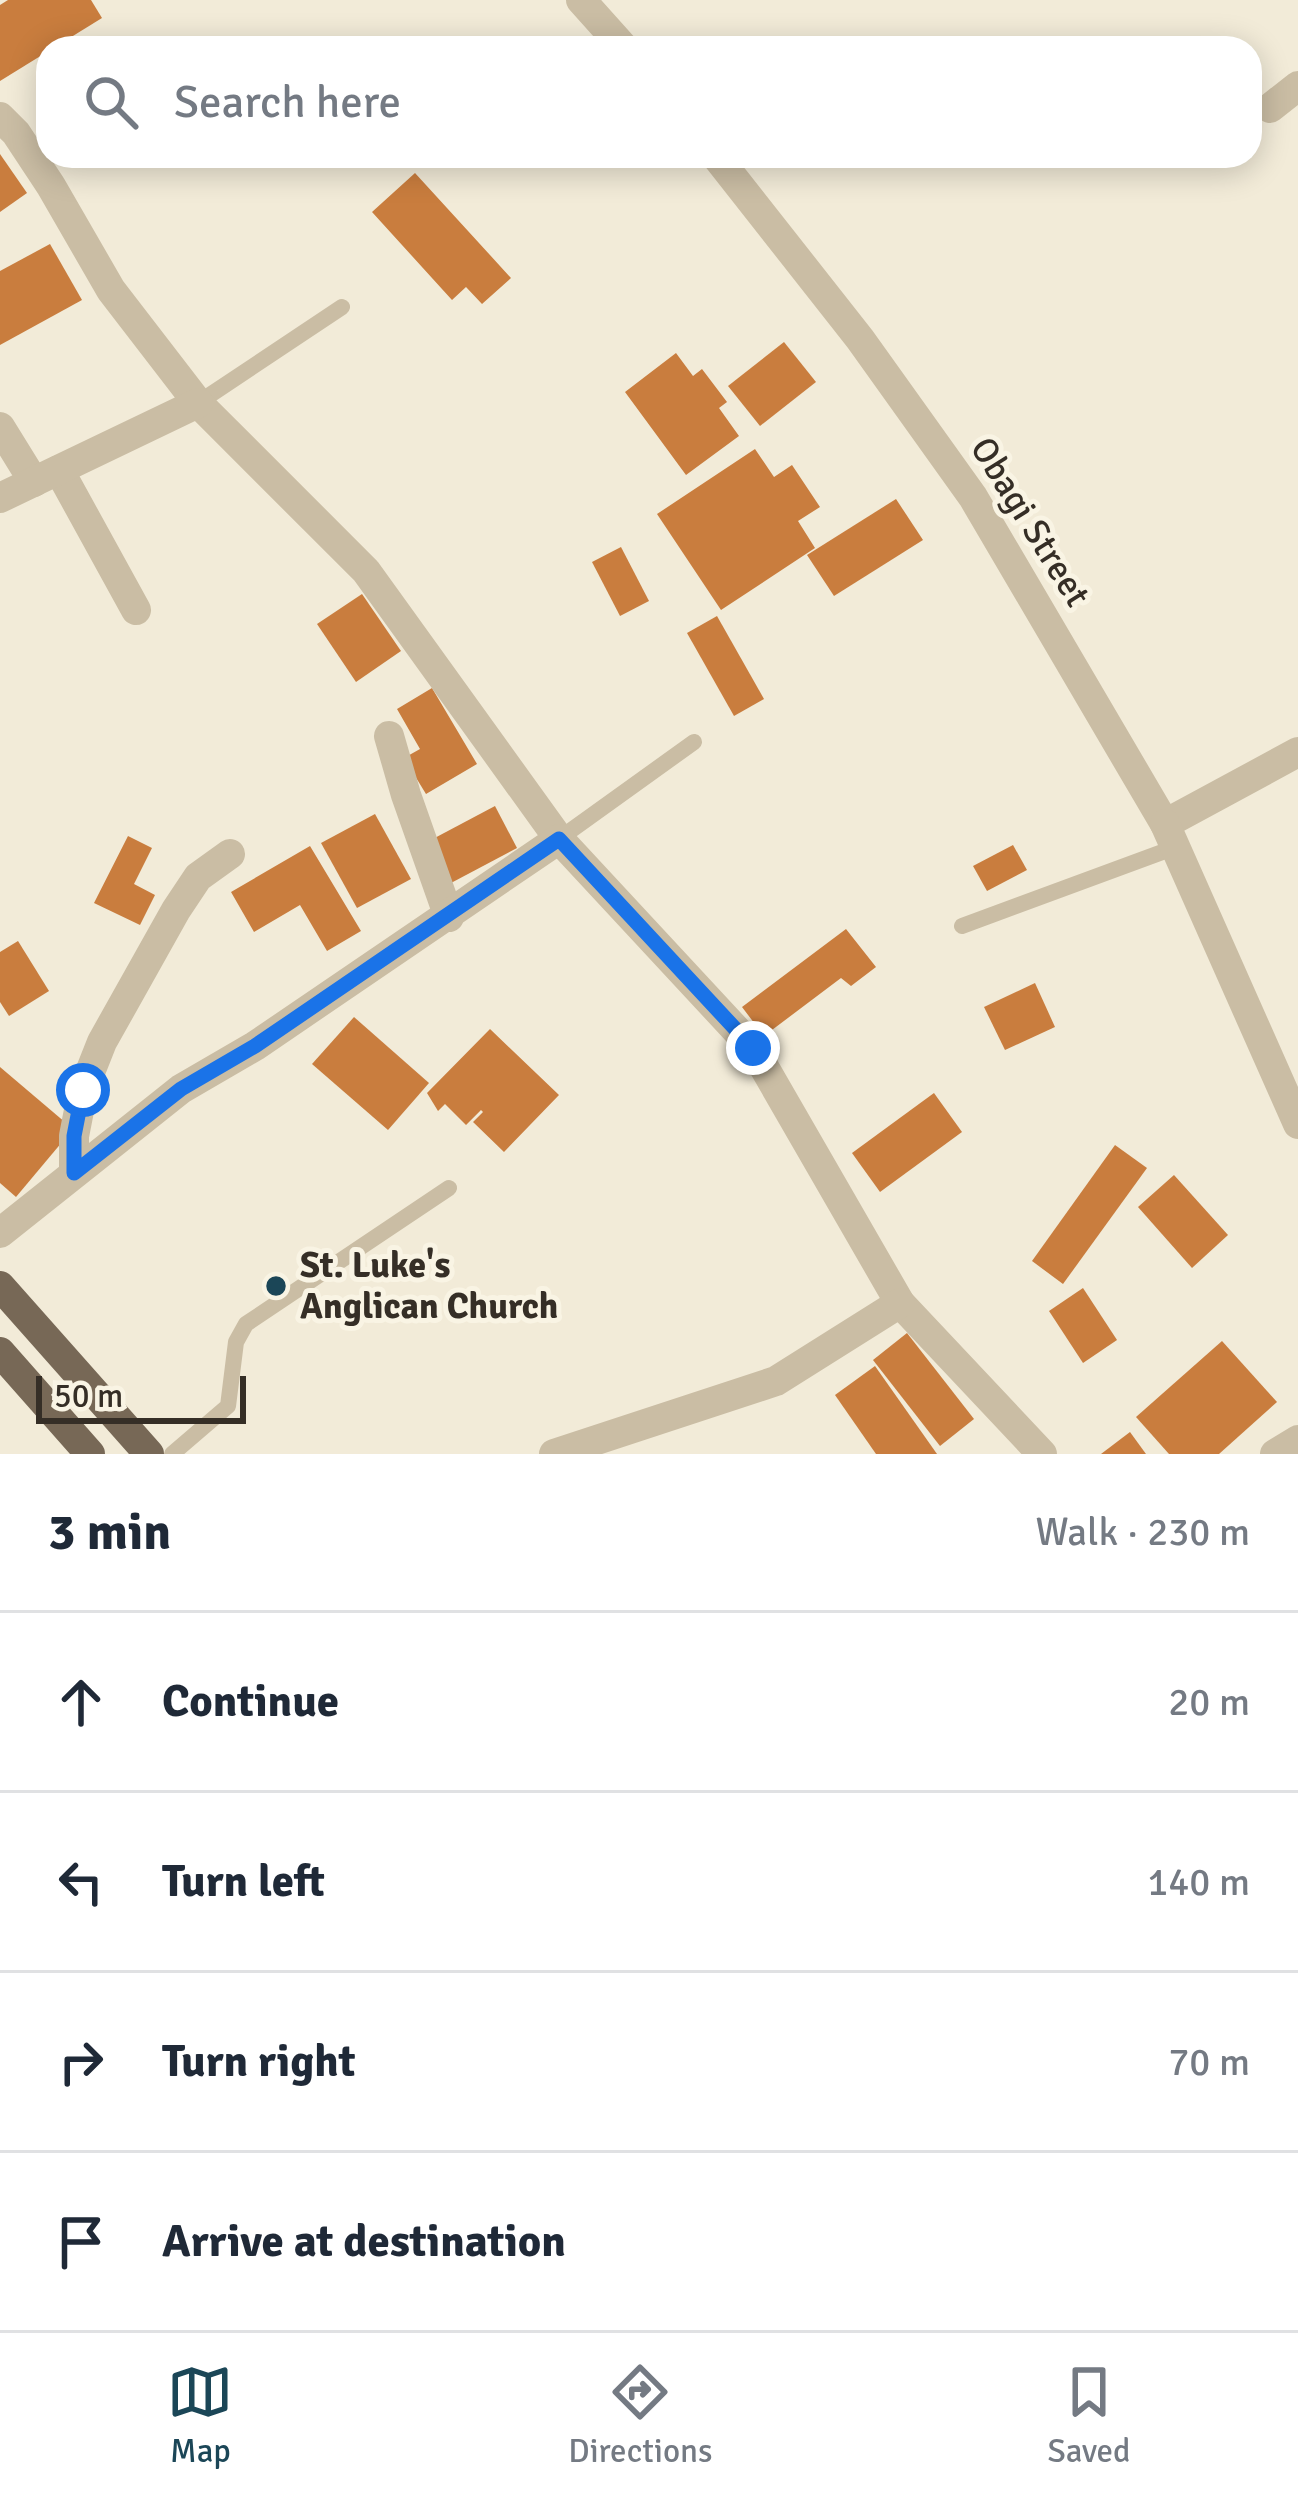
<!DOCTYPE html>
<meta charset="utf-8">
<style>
:root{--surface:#fff;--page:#f6f6f7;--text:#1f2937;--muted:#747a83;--line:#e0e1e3;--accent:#1b4657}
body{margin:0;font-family:Signika,sans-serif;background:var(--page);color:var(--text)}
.scale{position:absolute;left:36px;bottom:30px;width:210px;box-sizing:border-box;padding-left:12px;border:6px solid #352e26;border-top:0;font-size:33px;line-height:42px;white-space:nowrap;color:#352e26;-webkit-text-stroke:9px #f9f4e4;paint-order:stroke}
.stop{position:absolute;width:36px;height:36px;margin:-27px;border:9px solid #1a73e8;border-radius:50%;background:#fff}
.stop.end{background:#1a73e8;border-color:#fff;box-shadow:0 3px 12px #0008}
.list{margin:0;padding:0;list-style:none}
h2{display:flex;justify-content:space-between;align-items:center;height:156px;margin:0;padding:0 48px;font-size:51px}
h2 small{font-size:39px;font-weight:400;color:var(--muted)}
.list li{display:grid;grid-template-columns:78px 1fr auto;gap:36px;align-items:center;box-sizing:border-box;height:180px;padding:0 48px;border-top:3px solid var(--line)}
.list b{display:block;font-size:45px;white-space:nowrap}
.list em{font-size:39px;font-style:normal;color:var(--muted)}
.icon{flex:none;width:66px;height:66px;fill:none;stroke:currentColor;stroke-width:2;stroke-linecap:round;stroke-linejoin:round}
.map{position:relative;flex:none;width:1298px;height:1454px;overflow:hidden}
.search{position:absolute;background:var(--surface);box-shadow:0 6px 30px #0003;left:36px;right:36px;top:36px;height:132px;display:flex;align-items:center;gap:30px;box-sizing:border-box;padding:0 42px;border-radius:36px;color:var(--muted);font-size:45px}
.sheet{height:876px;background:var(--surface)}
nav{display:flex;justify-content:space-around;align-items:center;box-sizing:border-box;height:168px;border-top:3px solid var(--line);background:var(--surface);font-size:33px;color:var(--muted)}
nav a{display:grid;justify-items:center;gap:6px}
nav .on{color:var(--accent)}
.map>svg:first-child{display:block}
.building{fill:#c97d3e}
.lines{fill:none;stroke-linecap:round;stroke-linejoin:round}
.service{stroke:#cabda4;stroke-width:16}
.minor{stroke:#cabda4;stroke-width:30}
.primary{stroke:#776856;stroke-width:30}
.route{stroke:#1a73e8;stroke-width:15}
.poi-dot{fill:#1b4657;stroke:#f9f4e4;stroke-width:4.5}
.labels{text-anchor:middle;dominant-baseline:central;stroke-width:10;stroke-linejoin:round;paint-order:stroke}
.street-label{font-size:36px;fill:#352e26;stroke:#f9f4e4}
.poi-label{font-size:36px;font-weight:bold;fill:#352e26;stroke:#f9f4e4;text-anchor:start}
</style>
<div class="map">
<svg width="1298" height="1454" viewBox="0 0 1298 1454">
<rect width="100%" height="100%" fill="#f2ebd8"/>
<g class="building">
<polygon points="8,0 91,0 102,18 0,81 0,5"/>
<polygon points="0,154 27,193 0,212"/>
<polygon points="415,173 511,278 482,304 466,287 452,300 372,212"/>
<polygon points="50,244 82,300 0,345 0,271"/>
<polygon points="784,342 816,382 760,426 728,386"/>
<polygon points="676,353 693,376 702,369 727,402 719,408 739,436 686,475 625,392"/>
<polygon points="755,449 774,477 792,465 820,507 798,521 815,548 721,610 657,514"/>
<polygon points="896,499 923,540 834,596 807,555"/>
<polygon points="621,547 649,601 620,616 592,562"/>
<polygon points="362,594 401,651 356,682 317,624"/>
<polygon points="717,616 764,699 734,716 687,633"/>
<polygon points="432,688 477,764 426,794 404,758 420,749 397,709"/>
<polygon points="495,806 517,848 451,883 429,841"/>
<polygon points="375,814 411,879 357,908 321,843"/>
<polygon points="128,836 152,848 134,884 155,895 140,925 94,903"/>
<polygon points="1013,845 1027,870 987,891 973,866"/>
<polygon points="310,846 361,931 327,951 300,905 254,932 231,892"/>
<polygon points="846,929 876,967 851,986 841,978 764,1036 742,1007"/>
<polygon points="18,941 49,991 9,1016 0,1002 0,952"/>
<polygon points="1035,983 1055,1027 1005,1050 984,1007"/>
<polygon points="354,1017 429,1083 388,1130 312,1064"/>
<polygon points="490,1029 559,1095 504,1152 473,1122 483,1112 481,1110 466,1125 445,1104 438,1111 427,1093"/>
<polygon points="0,1067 73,1129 16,1197 0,1183"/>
<polygon points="934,1093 962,1132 880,1192 852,1153"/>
<polygon points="1115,1145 1147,1168 1063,1284 1032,1261"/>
<polygon points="1174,1175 1228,1235 1192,1268 1138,1207"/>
<polygon points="1083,1288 1117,1340 1083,1363 1049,1311"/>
<polygon points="907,1333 974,1419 940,1446 873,1360"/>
<polygon points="1222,1341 1277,1402 1219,1454 1169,1454 1136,1417"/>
<polygon points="875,1366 937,1454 876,1454 835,1395"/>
<polygon points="1130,1432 1146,1454 1101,1454"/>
</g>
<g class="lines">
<g class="service">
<polyline points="198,403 342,307"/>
<polyline points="559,839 694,742"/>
<polyline points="962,926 1176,847"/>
<polyline points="172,1454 228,1406 236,1342 246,1324 449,1188"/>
</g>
<g class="minor">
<polyline points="581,0 624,48"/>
<polyline points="1270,108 1298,86"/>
<polyline points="0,117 16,133 51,186 111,290 198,403 366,571 559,839 753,1048 900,1303 1042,1454"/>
<polyline points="716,156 860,339 973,497 1165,824 1298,752"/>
<polyline points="0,427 34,482"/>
<polyline points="59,470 136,610"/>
<polyline points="0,498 198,403"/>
<polyline points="389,736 406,795 449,917"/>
<polyline points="1165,824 1298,1124"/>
<polyline points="74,1173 74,1136 83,1090 102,1042 176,910 198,877 230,854"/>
<polyline points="0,1233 181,1089 255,1046 559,839"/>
<polyline points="554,1454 776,1381 900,1303"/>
<polyline points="1275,1454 1298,1440"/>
</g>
<g class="primary">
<polyline points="0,1286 149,1454"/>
<polyline points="0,1352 90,1454"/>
</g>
</g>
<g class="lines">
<polyline class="route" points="83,1090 74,1136 74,1173 181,1089 255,1046 559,839 753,1048"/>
</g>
<circle class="poi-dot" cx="276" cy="1286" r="12"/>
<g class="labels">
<g class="street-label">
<text transform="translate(1030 522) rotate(58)">Obagi Street</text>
</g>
<g class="poi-label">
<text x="300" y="1265">St. Luke's<tspan x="300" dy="41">Anglican Church</tspan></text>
</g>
</g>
</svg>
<div class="scale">50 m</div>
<div class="stop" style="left:83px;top:1090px"></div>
<div class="stop end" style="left:753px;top:1048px"></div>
<div class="search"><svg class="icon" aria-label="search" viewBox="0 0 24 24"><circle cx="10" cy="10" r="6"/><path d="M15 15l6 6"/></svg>Search here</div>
</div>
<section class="sheet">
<h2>3 min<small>Walk · 230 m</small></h2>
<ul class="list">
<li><svg class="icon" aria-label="ahead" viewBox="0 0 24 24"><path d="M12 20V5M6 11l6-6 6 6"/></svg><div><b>Continue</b></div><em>20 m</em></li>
<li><svg class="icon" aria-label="left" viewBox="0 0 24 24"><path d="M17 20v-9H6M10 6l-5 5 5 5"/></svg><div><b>Turn left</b></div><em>140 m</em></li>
<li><svg class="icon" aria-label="right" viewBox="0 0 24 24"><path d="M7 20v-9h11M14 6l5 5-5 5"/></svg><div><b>Turn right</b></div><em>70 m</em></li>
<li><svg class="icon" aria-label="arrive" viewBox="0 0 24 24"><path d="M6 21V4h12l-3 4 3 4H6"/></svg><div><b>Arrive at destination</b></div></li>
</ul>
</section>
<nav>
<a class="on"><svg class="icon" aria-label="map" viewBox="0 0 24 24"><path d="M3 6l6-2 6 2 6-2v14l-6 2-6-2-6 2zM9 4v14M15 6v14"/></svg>Map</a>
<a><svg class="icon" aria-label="directions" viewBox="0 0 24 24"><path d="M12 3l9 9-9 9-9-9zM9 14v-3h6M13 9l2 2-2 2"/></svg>Directions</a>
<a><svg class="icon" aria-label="saved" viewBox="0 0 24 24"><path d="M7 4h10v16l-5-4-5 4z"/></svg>Saved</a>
</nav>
